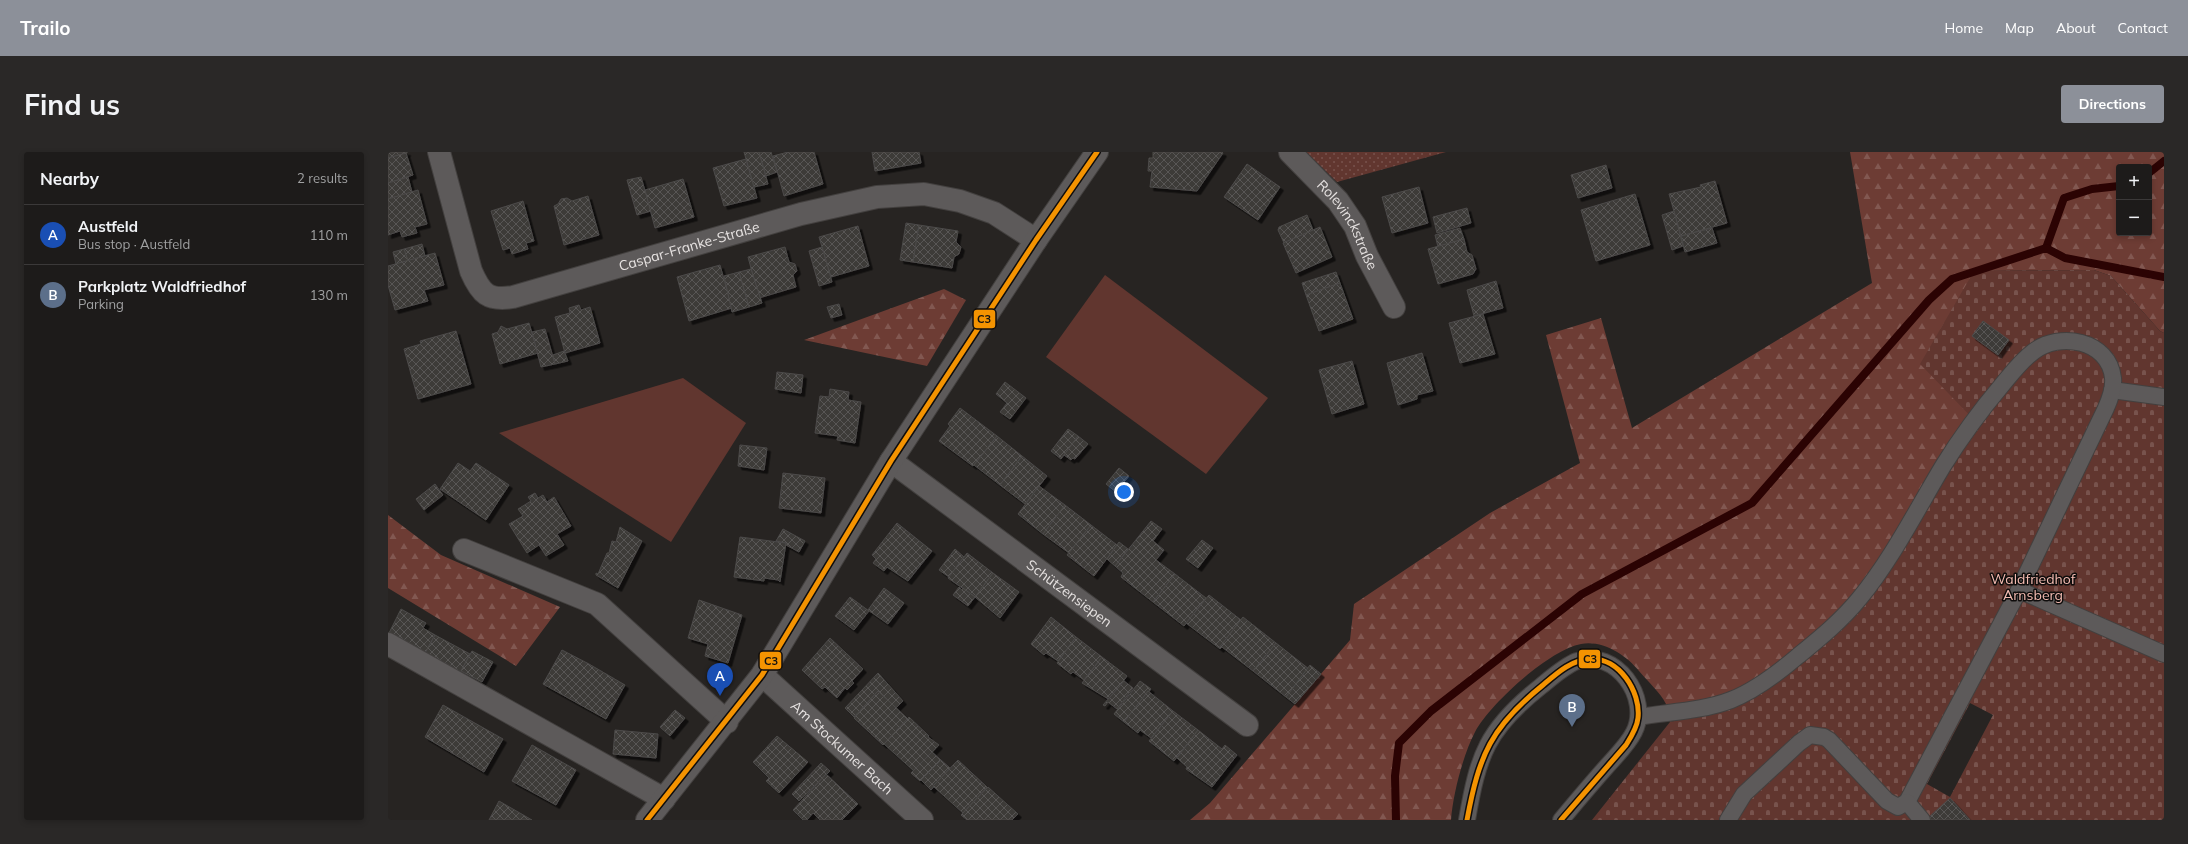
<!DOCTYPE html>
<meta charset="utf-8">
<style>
:root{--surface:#1d1b1a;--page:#2a2827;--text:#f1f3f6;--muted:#a0a1a2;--line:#3b3939;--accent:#8c9099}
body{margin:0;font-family:Mulish,sans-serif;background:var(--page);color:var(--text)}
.controls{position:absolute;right:12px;top:12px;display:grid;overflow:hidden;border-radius:4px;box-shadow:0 2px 6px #0003}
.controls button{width:36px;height:36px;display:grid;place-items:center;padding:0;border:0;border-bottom:1px solid var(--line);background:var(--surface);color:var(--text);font:20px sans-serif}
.you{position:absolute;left:736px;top:340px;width:14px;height:14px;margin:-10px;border:3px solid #fff;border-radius:50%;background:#1a73e8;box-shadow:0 0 0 6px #1a73e833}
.badge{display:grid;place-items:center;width:26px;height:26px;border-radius:50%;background:var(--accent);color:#fff;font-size:13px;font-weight:700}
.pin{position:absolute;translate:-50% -33px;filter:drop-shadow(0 1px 2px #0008)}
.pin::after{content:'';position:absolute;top:21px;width:14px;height:12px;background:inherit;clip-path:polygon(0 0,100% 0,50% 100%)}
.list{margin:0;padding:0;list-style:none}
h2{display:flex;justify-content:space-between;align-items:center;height:52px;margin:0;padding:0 16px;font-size:17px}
h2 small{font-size:13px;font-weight:400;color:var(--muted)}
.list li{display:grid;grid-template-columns:26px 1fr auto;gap:12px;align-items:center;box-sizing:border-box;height:60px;padding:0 16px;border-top:1px solid var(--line)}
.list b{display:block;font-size:15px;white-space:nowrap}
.list p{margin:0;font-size:13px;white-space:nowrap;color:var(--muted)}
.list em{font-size:13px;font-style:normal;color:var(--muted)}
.map{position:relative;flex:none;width:1776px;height:668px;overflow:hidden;border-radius:4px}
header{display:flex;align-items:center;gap:24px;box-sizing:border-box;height:56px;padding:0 20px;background:var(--accent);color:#fff}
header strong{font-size:19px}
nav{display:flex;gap:22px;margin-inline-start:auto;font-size:14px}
.intro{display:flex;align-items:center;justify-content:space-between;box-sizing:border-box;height:96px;padding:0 24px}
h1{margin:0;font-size:28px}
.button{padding:10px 18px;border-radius:4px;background:var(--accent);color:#fff;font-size:14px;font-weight:700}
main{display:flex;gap:24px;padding:0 24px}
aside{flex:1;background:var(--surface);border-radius:4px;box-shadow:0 2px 6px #0003}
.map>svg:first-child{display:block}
.green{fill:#61362f}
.forest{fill:url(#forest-firs);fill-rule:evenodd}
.cemetery{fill:url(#cemetery-stones);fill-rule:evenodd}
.park{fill:url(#park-dots)}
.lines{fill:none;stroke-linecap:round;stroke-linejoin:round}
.stream{stroke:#2b0303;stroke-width:8}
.building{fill:url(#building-cross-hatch);stroke:#4c4a49;filter:url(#shadow)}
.service-casing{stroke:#43403f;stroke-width:18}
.minor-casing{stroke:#43403f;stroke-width:24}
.service{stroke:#5d5a5a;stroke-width:16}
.minor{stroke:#5d5a5a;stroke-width:22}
.bus-1-casing{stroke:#0f0d0c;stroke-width:8}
.bus-1{stroke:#f49301;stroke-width:5}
.labels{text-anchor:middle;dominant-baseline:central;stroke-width:3;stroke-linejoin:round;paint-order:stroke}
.street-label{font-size:14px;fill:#e6e2e1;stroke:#0f0d0c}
.park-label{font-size:14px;fill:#f3bcb2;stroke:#0f0d0c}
.line-badge{stroke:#0f0d0c;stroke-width:1.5}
.pale-badge-label{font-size:11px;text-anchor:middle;font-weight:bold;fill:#111}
</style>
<header>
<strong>Trailo</strong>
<nav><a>Home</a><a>Map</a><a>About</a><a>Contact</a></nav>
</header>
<div class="intro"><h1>Find us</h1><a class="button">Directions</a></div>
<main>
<aside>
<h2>Nearby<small>2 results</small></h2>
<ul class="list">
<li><span class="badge" style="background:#1a4fb4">A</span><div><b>Austfeld</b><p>Bus stop · Austfeld</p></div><em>110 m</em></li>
<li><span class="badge" style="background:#5c6f8a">B</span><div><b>Parkplatz Waldfriedhof</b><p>Parking</p></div><em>130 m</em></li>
</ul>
</aside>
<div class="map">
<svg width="1776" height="668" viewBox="0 0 1776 668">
<defs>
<pattern id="forest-firs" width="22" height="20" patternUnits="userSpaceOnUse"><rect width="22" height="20" fill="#6d3c34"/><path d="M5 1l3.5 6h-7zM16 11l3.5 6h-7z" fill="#825851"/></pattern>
<pattern id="cemetery-stones" width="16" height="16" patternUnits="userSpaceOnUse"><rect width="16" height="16" fill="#61362f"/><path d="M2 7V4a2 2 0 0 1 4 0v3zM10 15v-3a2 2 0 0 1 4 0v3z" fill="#78534d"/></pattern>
<pattern id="park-dots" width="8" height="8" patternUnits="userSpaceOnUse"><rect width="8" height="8" fill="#61362f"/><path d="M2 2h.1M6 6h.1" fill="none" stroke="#78534d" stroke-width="1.8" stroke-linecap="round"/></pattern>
<pattern id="building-cross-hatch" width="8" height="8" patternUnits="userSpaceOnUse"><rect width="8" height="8" fill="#3d3b39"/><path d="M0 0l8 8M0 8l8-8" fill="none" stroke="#595755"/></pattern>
<filter id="shadow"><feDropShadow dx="3.5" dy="3.5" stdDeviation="0" flood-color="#0009"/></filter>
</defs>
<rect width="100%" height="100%" fill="#272422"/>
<g class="green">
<polygon points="717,123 880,246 818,322 658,205"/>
<polygon points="295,226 358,271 283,390 111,281"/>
</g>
<g class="forest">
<path d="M1462,0H1776V181L1772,179L1723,124L1706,118L1586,119L1590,272L1500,421L1433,495L1355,553L1282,570C1281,564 1281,557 1278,552C1272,540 1260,530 1251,519C1238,503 1215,488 1193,492C1161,498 1102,552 1087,580C1075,603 1065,642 1063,668H802L822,651L962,488L966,452L1102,361L1192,311L1158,183L1213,166L1244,276L1484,131ZM1731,15H1761V81H1731Z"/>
<polygon points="556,137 578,148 539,214 416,188"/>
<polygon points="0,363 53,403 172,455 128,514 0,436"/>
</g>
<path class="cemetery" d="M1706,118L1723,124L1772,179L1776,181V668H1204L1282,570L1355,552L1433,495L1500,421L1590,272L1532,212L1586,119ZM1582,551L1605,563L1562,645L1539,632Z"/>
<polygon class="park" points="918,0 1058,0 949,30"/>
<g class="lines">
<g class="stream">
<polyline points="1761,21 1776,9"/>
<polyline points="1658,96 1676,46 1704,37 1731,34"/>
<polyline points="1008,668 1007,624 1011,591 1043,559 1194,442 1364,351 1541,148 1564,127 1658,96 1677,106 1776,125"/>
</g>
</g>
<g class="building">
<polygon points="0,0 19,0 19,1 0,6"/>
<polygon points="356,0 371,0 380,32 366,35"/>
<polygon points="371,0 383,0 389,20 378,24"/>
<polygon points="400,0 426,0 435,32 396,44 385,4"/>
<polygon points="484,0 531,0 533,11 487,19"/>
<polygon points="765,0 834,0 835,1 809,39 762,35 764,19 760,19 761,6 765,6"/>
<polygon points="18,1 25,23 0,31 0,6"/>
<polygon points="358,7 369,46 336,54 325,16"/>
<polygon points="859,12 892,35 870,68 836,45"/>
<polygon points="1218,13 1224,36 1190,46 1183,23"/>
<polygon points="20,25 24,40 0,47 0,31"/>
<polygon points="253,25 263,59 249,63 239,28"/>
<polygon points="295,27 306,65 267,76 257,38"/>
<polygon points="1327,29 1339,71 1293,84 1281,42 1313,35 1312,33"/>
<polygon points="1031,35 1040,71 1004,81 994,45"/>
<polygon points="30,38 39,72 27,75 29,81 14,85 12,79 0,83 0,47"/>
<polygon points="1247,42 1262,93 1208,109 1193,58"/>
<polygon points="200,44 211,83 176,93 166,54 170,52 173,47 179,46 184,49"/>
<polygon points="135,49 146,89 138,91 140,97 124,102 122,96 115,98 103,59"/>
<polygon points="1079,56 1083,71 1049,81 1045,65"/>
<polygon points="1286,59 1295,94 1284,98 1274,63"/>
<polygon points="919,63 925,78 896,91 890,78 891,75"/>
<polygon points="518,71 531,73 525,110 512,108"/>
<polygon points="531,73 570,79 568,90 573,95 571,102 566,105 564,116 525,110"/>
<polygon points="470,74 481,114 443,125 431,85"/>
<polygon points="932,75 944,105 908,121 895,91"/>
<polygon points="1072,76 1076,87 1050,95 1047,83"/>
<polygon points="1324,76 1329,91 1297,100 1293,84"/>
<polygon points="1076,87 1079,100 1084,103 1088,117 1085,122 1050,132 1040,97"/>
<polygon points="34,92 37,104 20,109 16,97"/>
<polygon points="397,95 401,110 407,112 409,119 405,123 408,135 371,146 360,105"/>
<polygon points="434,95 444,130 431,134 421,99"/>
<polygon points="16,97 20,109 8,112 5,100"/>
<polygon points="47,101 56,133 36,138 40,149 7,158 0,133 0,114"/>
<polygon points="332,113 344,156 301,169 289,125"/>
<polygon points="363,117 374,151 361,155 351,120"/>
<polygon points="351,120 361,155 344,160 336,124"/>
<polygon points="948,120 952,131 918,143 914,131"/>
<polygon points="1108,129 1115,156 1086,164 1079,138"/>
<polygon points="952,131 965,167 931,179 918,143"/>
<polygon points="451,152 454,163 443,166 439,155"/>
<polygon points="191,153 193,158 202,155 212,191 177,201 167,165 182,161 181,156"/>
<polygon points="1095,162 1107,202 1072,211 1061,171"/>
<polygon points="1595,169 1621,188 1610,203 1584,184"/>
<polygon points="141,171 150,201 112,212 104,182 110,180 113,174 119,177"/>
<polygon points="157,177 167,212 153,215 144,180"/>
<polygon points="68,179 83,232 30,247 16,197 33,192 32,189"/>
<polygon points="176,199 180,209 167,212 165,203"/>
<polygon points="1034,201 1045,239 1029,243 1029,247 1010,253 999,211"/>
<polygon points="964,209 976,252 944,262 931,218"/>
<polygon points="389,220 415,223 413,241 387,237"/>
<polygon points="617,230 638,246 622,267 612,260 619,251 608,242"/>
<polygon points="442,237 461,240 460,248 473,250 467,291 449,288 450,284 427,281 432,244 441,245"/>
<polygon points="572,256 609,284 585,314 551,289 562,274 560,272"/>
<polygon points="680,277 690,284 673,307 663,299"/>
<polygon points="609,284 634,304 612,333 586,313"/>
<polygon points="690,284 700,292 687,307 685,306 683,308 676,303"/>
<polygon points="352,293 379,296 376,318 350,314"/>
<polygon points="634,304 659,324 637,352 612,333"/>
<polygon points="70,311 82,319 88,311 121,333 98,368 52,337"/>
<polygon points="731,316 741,324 728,340 718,332"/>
<polygon points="395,321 437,326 433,361 391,356"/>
<polygon points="47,332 55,343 36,358 28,347"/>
<polygon points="651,334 677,353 655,382 630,362"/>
<polygon points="147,341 150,346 155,343 159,350 166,345 183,374 169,382 176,393 158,404 151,393 139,401 121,372 135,364 130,357 143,349 140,345"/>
<polygon points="677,353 703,373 681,401 655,382"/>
<polygon points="763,369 774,377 765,389 776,398 768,408 787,422 765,450 733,425 735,421 727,414"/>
<polygon points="509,371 544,399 520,429 499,415 496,419 485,411 488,407 484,403"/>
<polygon points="703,373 729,393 706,424 679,403"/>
<polygon points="232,375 254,389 230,436 208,423 208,421 210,422 219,401 221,401 224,389 228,390"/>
<polygon points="395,377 417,389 411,400 398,393 398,391 388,389"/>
<polygon points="352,385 398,391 392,430 390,428 376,426 376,429 346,425"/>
<polygon points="814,388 825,396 810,416 798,407"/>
<polygon points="731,390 740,397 727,414 719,407"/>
<polygon points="567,397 576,405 561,425 551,418"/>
<polygon points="579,401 605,421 587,445 560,426"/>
<polygon points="605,421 631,440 612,466 587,445"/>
<polygon points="787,422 818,446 796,474 765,450"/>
<polygon points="571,435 574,438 575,436 587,445 580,454 565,443"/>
<polygon points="496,436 516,451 500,472 480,458"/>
<polygon points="821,443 853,468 831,496 798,471"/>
<polygon points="462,445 481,459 466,478 447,464"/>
<polygon points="311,448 354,463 340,511 317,504 320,492 300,486"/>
<polygon points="13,457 38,471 35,476 47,483 36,503 0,483"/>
<polygon points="663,465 688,485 670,509 658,501 656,503 643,492"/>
<polygon points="855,465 888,491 865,519 834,495 832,497 831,496"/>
<polygon points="47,483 82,502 71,523 36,503"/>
<polygon points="688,485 714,505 696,528 685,520 683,522 669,511"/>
<polygon points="442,486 475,517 464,529 466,531 459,538 457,536 449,546 437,535 434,537 414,518"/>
<polygon points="888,491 921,517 898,545 865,519"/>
<polygon points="174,498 201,512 237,533 218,567 155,532"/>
<polygon points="84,499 105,510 94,530 73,519"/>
<polygon points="714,505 739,524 722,548 694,531"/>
<polygon points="922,513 933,522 907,552 898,545"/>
<polygon points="490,521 515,549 508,556 490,539 466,565 457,556"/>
<polygon points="736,529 745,536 729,557 720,550 717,554 715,553"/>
<polygon points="752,529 763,537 736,570 726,562"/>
<polygon points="490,539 520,567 495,593 466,566"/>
<polygon points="760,539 785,559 763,586 752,578 750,581 736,570"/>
<polygon points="55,553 115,587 96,620 37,585"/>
<polygon points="287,558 297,566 282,584 272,575"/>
<polygon points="785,559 810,578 786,609 761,589"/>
<polygon points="521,565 541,584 540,585 551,593 526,619 496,592"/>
<polygon points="227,578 270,582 268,606 225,602"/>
<polygon points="810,578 834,597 837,593 849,603 824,635 798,617 799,615 789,606"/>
<polygon points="389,584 420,610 391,641 378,629 381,626 365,610"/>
<polygon points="144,593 188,618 168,653 124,629"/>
<polygon points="544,600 553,608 532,629 523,621"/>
<polygon points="553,608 562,616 543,638 533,628"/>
<polygon points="570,608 599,635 575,661 545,634"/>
<polygon points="433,611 442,619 411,649 404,642"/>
<polygon points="438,622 470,652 454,668 432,668 425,661 419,668 415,668 405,658"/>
<polygon points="600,635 630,662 624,668 579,668 573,663"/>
<polygon points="1562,646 1582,668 1543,668 1541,665"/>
<polygon points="111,649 144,668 101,668"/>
</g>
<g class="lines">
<g class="service-casing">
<g id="service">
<polyline points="1724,238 1776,245"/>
<polyline points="1631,438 1776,502"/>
<path d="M1251,565C1280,560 1315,559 1343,548C1368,538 1390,521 1410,504C1432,486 1453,469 1471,447C1504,407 1528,359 1555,314C1573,285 1592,259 1614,233C1624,221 1633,209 1645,200C1671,179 1721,188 1725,226C1726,236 1722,247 1718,256L1631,438L1519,650"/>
<path d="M1079,668C1090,603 1099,577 1152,535C1162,527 1176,514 1189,509C1228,496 1263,546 1246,580C1240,592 1229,603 1220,613C1204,631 1188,650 1173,668"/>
<polyline points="1340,668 1356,642 1411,591 1422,583 1436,585 1441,588 1499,649 1510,655 1519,650 1534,668"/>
</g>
</g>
<g class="minor-casing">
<g id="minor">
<path id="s1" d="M51,0L83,119C93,142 100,149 125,145L413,62L489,45L536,42L572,49L606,61L648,88"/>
<path id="s2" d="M902,0L950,49L967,74L979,104L1006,155"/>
<path id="s3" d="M503,309L859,573"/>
<polyline points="76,398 209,452 339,570"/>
<polyline points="0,492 276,647"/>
<path id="s4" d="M374,523L534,668"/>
<polyline points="259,668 374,523 503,309 648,88 709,0"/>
</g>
</g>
<use href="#service" class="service"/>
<use href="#minor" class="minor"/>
<g class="bus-1-casing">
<g id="bus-1">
<polyline points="259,668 374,523 503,309 648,88 709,0"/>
<path d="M1079,668C1091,603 1103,575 1155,533C1169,521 1183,508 1202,507C1231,505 1253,540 1250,566C1249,576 1243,585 1238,593L1173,668"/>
</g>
</g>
<use href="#bus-1" class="bus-1"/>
</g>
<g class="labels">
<g class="street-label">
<text stroke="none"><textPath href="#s2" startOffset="94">Rolevinckstraße</textPath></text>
<text stroke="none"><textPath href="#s1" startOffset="362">Caspar-Franke-Straße</textPath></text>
<text stroke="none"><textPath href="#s3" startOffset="222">Schützensiepen</textPath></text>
<text stroke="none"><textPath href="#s4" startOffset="108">Am Stockumer Bach</textPath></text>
</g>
<g class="park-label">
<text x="1645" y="427">Waldfriedhof<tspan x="1645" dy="16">Arnsberg</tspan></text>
</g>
</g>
<g class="line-badge">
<rect x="585" y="157" width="23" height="20" rx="4" fill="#f49301"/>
<rect x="1190" y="497" width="23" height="20" rx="4" fill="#f49301"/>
<rect x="371" y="499" width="23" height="19" rx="4" fill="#f49301"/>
</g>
<g class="pale-badge-label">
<text x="596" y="171">C3</text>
<text x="1202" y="511">C3</text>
<text x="383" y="513">C3</text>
</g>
</svg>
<div class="controls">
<button>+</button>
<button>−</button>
</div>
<div class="you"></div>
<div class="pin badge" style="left:332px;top:544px;background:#1a4fb4">A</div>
<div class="pin badge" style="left:1184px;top:575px;background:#5c6f8a">B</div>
</div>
</main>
